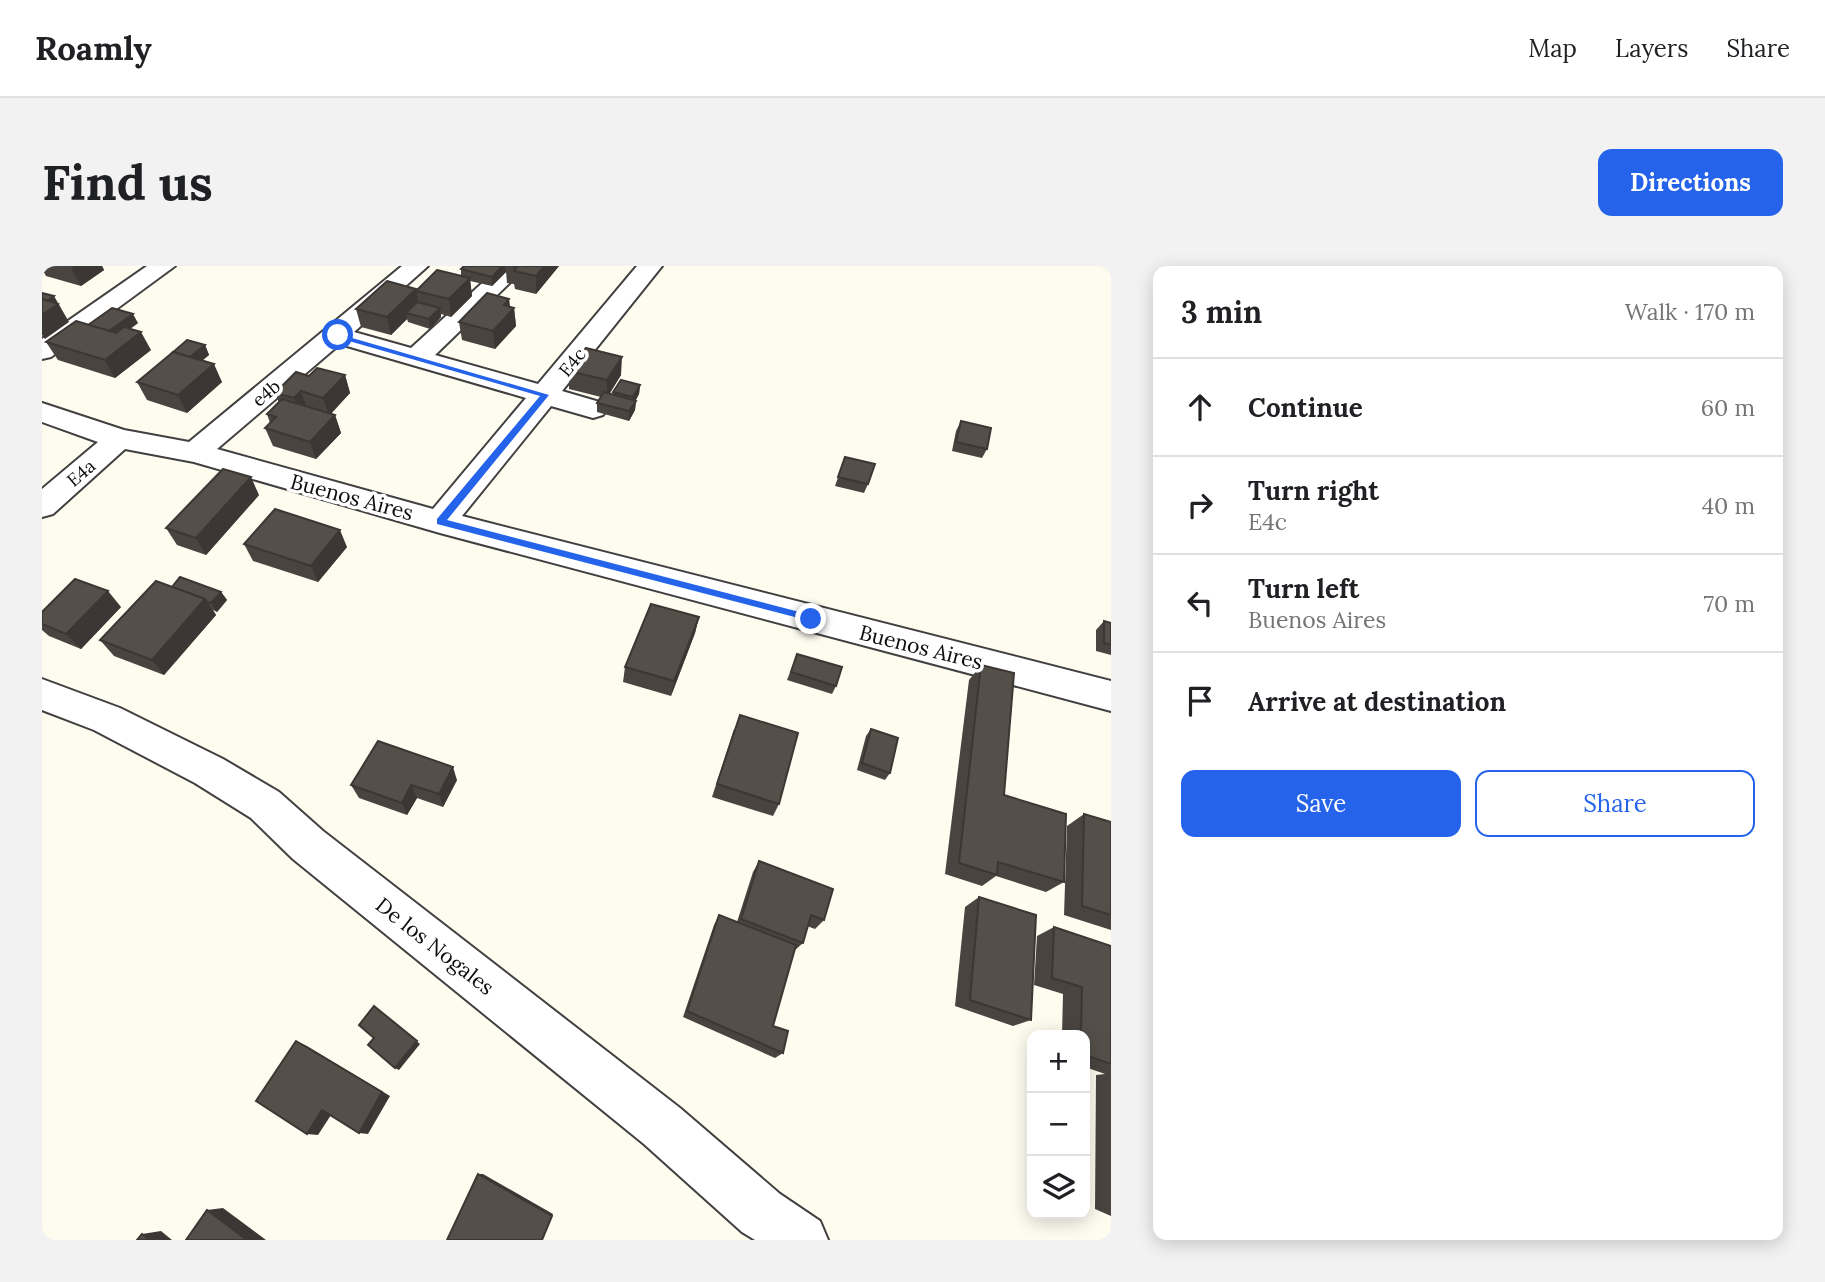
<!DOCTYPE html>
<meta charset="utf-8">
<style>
:root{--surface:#fff;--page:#f2f2f2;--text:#202124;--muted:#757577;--line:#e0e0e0;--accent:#2563eb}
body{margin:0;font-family:Lora,serif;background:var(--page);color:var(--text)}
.controls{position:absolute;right:21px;bottom:21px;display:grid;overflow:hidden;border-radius:14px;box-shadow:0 4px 18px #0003}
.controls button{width:63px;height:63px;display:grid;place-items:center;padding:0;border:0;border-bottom:2px solid var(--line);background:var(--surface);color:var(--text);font:35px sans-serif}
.stop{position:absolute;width:21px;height:21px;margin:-16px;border:5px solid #2563eb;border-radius:50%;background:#fff}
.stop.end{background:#2563eb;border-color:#fff;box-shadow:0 2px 7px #0008}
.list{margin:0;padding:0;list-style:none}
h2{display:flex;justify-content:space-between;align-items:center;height:91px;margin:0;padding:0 28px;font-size:30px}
h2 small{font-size:23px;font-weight:400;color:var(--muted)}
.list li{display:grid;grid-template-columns:46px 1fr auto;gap:21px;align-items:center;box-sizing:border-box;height:98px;padding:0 28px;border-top:2px solid var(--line)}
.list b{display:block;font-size:26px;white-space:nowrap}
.list p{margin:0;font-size:23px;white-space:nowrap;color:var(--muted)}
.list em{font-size:23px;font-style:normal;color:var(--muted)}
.actions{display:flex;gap:14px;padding:21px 28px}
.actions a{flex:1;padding:16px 0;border:2px solid var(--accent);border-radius:14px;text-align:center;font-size:24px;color:var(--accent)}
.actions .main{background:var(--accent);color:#fff}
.icon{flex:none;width:38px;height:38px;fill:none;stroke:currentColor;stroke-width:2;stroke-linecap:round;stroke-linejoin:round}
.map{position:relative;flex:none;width:1069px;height:974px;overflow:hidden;border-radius:14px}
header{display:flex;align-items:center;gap:42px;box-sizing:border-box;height:98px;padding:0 35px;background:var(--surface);border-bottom:2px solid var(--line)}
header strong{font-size:33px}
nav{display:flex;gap:38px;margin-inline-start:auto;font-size:24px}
.intro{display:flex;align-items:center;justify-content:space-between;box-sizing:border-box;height:168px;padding:0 42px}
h1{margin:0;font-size:49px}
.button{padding:18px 32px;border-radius:14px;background:var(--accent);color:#fff;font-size:24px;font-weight:700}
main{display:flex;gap:42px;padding:0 42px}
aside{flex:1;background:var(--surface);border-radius:14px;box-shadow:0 4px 18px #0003}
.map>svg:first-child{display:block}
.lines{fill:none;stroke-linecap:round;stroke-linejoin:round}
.street-casing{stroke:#404040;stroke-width:4}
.street{fill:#fff;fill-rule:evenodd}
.wall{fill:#494440}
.shaded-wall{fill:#3c3734}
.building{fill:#554f4a;stroke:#3c3734;stroke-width:2}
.route{fill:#2563eb}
.labels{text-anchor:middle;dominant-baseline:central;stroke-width:7;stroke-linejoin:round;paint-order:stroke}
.far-street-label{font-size:18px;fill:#0d0d0d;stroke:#fff}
.street-label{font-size:21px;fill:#0d0d0d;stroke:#fff}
</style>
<header>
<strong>Roamly</strong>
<nav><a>Map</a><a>Layers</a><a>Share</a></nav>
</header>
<div class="intro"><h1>Find us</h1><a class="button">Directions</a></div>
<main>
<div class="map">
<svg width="1069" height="974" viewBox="0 0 1069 974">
<rect width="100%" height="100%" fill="#fefbef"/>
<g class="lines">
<g class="street-casing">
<g id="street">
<polygon points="105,0 133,0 9,91 0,93 0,73"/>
<path d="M360,0H386L312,66L369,82L459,0H485L393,89L496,118L595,0H620L520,125L561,137L565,143L561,149L551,152L509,140L420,250L1069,415V445L398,267L152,196L83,183L11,248L0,251V223L56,176L0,156V137L82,164L147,176ZM298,78L484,132L391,243L175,183Z"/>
<polygon points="0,413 78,442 181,493 237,526 281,565 638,842 738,928 778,955 786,974 713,974 700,966 602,878 251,593 209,552 153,517 52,464 0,444"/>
</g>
</g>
<use href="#street" class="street"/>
</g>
<g class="wall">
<polygon points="0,0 60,0 62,4 39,20 4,10 0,3"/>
<polygon points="422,0 517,0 494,28 473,23 472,18 465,17 464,6 450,20 428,15 430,30 409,51 399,48 399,51 388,63 366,56 365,53 349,69 319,61 314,43 419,10 419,3"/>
<polygon points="467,33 468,41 472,42 474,60 453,83 420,74 417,56"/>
<polygon points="96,57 88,63 109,84 73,112 16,94 4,76 46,59"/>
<polygon points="163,79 167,89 160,95 180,116 145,147 105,134 95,116"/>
<polygon points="527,105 579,109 567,128 571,129 571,126 598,119 597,128 594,134 593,144 587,155 555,146 555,137 559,131 527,123"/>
<polygon points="303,109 308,127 289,148 293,149 299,167 274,193 231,180 223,162 228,157 225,148 237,137 233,127 267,110"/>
<polygon points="919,155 945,183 940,192 910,185 914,165"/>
<polygon points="803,191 826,218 822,227 793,220"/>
<polygon points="217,229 164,289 135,279 124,262"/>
<polygon points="202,278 305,281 276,316 211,295"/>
<polygon points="130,321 179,326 185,334 175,346 171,344 174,349 122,409 72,390 58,374"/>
<polygon points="79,341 39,383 7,370 0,364 0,346"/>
<polygon points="657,351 653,367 629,430 581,416 583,401"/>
<polygon points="1062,355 1069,357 1069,389 1054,385 1054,364"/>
<polygon points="755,388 794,420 790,428 745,414"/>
<polygon points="939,399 962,529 1022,616 1004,626 954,610 940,620 903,608 927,414"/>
<polygon points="692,463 737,538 731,550 670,531"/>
<polygon points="829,463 848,507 843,514 815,504 824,470"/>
<polygon points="415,514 401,541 375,532 365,549 317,532 309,519"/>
<polygon points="1042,548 1069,556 1069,664 1022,649 1025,560"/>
<polygon points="717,595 782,654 773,663 765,660 761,677 752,685 731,760 741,787 733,792 641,751 672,659 677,649 695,656 711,606"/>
<polygon points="937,631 989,754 971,760 913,740 923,641"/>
<polygon points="1012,661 1069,680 1069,950 1053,943 1054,809 1063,808 1043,801 1043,769 1020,769 1021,728 992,719 995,670"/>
</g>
<g class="shaded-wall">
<polygon points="32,0 60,0 62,4 39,20 29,2"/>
<polygon points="460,0 463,0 464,6 450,20 450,11"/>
<polygon points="502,0 517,0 494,28 494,10"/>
<polygon points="428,12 430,30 409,51 407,33"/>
<polygon points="374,23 377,41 364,47 365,53 349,69 345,51"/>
<polygon points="12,30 27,56 3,73 0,69 0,38"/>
<polygon points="467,33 468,46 472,42 474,60 453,83 451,65 462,39"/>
<polygon points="398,42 399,51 388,63 387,53"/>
<polygon points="91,48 96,57 66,79 61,70"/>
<polygon points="99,66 109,84 73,112 63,94"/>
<polygon points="163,79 167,89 150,102 146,93"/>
<polygon points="580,91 579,109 565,132 565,114"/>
<polygon points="172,98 180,116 145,147 136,129"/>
<polygon points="303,109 308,127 287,149 281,132"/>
<polygon points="598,119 597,128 590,140 591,131"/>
<polygon points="259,125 265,143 258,150 252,132"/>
<polygon points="594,135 593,144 587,155 587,145"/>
<polygon points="293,149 299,167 274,193 268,176"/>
<polygon points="209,211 217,229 164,289 154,272"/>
<polygon points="298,264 305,281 276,316 269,300"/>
<polygon points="66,325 79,341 39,383 24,368"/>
<polygon points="179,326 185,334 175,346 169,337"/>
<polygon points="163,333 174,349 122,409 110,394"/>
<polygon points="657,351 653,367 629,430 632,415"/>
<polygon points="411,501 415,514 401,541 397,528"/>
<polygon points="369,519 375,532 365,549 360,537"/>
<polygon points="332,740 378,778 357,804 353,802"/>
<polygon points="254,775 265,780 348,830 326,868 317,867"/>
<polygon points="280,844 291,846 276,869 265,868"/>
<polygon points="436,908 441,908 511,948 500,974"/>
<polygon points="181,942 224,974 205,974 165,944"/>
<polygon points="119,965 130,974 107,974 100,968"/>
</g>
<g class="building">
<polygon points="422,0 460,0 450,11 419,3"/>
<polygon points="469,0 502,0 494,10 472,5 475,1"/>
<polygon points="395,4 428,12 407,33 374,25"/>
<polygon points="345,15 374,23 345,51 314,43"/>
<polygon points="0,27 12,30 5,35 0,33"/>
<polygon points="445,27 467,33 462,39 472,42 451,65 417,56"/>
<polygon points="0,33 16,38 0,49"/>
<polygon points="375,36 398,42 387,53 364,47"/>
<polygon points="70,42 91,48 67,65 46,59"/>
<polygon points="34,55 74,67 82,61 99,66 63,94 4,76"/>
<polygon points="145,74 163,79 148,91 131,86 129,88"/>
<polygon points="544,82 580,91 565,114 527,105"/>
<polygon points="131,86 172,98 136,129 95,116"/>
<polygon points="275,102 303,109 281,132 259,125 252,132 233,127 254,106 267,110"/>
<polygon points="579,114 598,119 591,131 571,126"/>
<polygon points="562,126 594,135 587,145 555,137"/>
<polygon points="240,133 293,149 268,176 223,162 234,151 225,148"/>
<polygon points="919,155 949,162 945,183 914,176"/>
<polygon points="803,191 833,198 826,218 796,211"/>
<polygon points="181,203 209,211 154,272 124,262"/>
<polygon points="233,243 298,264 269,300 202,278"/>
<polygon points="138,311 179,326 169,337 165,336 163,333 130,321"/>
<polygon points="33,313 66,325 24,368 0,358 0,346"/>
<polygon points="114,315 163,333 110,394 58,374"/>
<polygon points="609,338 657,351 632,415 583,401"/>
<polygon points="1062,355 1069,357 1069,379 1062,377"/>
<polygon points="755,388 800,401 794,420 749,406"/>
<polygon points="939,399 972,407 962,529 1024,548 1022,616 956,596 955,609 917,597"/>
<polygon points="698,449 756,467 737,538 675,518"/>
<polygon points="829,463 856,472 848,507 820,497"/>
<polygon points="336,475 411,501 397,528 369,519 360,537 309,519"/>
<polygon points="1042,548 1069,556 1069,649 1040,640"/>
<polygon points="717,595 791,623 782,654 769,649 761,677 699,653"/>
<polygon points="937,631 994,649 989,754 928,734"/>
<polygon points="677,649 754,679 731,760 746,765 741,787 645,745"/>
<polygon points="1012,661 1069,680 1069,798 1043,789 1043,769 1039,769 1040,721 1010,712"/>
<polygon points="332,740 375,775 353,802 326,779 332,772 317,759"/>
<polygon points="254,775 340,826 317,867 280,844 265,868 214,835"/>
<polygon points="436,908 510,950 500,974 405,974"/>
<polygon points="165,944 205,974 144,974"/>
<polygon points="100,968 107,974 95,974"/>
</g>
<polygon class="route" points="293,67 507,129 405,254 769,349 772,350 772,356 395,258 395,253 498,130 293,71"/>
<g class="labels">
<g class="far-street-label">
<text transform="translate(530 96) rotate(-51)">E4c</text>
<text transform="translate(224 127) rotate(-40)">e4b</text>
<text transform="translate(39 207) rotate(-41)">E4a</text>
</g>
<g class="street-label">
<text transform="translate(310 231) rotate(15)">Buenos Aires</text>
<text transform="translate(879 381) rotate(14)">Buenos Aires</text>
<text transform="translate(393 680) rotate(38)">De los Nogales</text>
</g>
</g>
</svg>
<div class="controls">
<button>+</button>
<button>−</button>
<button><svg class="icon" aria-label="layers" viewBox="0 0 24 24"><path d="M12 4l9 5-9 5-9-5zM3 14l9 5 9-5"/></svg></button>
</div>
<div class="stop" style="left:296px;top:69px"></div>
<div class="stop end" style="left:769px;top:353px"></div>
</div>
<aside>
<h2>3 min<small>Walk · 170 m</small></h2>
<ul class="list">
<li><svg class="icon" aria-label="ahead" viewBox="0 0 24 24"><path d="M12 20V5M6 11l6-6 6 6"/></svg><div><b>Continue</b></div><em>60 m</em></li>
<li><svg class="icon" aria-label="right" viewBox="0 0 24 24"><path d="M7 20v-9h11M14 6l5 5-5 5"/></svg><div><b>Turn right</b><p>E4c</p></div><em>40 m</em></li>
<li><svg class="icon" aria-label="left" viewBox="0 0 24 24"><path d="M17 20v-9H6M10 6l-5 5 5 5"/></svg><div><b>Turn left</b><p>Buenos Aires</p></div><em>70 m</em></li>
<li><svg class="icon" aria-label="arrive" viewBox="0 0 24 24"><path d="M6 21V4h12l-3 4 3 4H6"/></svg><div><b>Arrive at destination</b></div></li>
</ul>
<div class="actions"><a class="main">Save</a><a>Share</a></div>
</aside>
</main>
